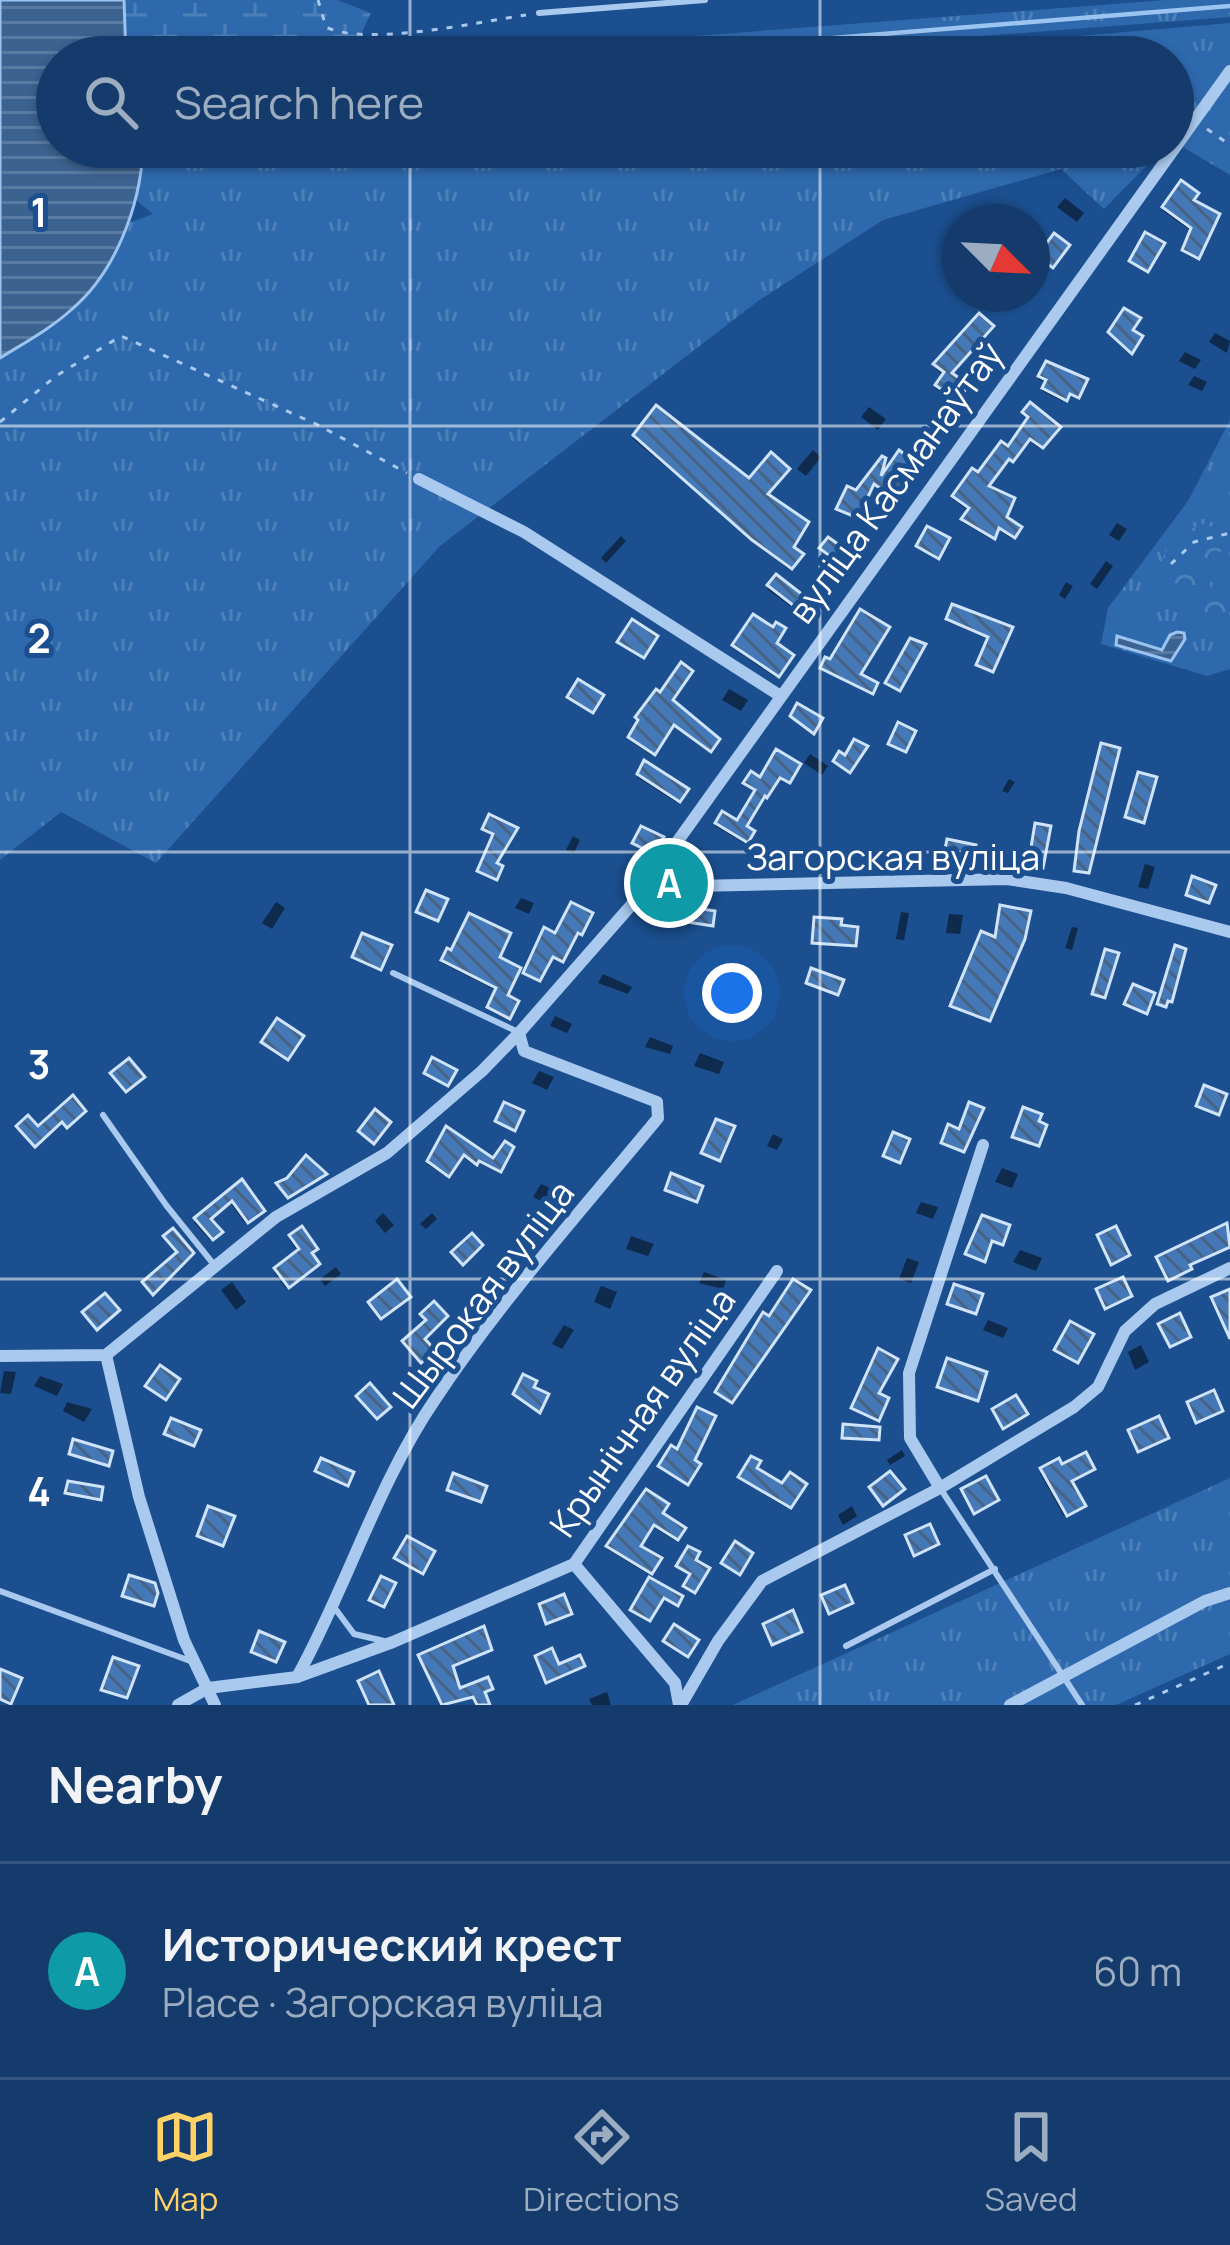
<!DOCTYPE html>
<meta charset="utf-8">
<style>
:root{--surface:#143b6b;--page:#1d4271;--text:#f1f3f6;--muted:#9dadc1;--line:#33557e;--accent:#ffd166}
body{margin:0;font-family:Manrope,sans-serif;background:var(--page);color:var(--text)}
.compass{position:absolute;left:942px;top:204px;width:108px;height:108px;border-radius:50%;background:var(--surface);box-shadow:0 3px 9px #0004;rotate:114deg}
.you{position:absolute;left:732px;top:993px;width:42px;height:42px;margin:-30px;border:9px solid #fff;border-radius:50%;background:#1a73e8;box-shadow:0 0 0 18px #1a73e833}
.badge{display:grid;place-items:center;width:78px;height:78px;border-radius:50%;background:var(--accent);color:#fff;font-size:39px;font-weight:700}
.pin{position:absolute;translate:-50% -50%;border:6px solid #fff;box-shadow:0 3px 12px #0006}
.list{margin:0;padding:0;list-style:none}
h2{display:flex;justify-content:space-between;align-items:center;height:156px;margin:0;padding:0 48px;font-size:51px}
h2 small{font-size:39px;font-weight:400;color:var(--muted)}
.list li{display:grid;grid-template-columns:78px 1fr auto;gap:36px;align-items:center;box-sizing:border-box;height:216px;padding:0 48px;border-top:3px solid var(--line)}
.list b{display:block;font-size:45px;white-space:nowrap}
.list p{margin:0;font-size:39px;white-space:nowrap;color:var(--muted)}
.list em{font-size:39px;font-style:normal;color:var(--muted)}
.icon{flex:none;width:66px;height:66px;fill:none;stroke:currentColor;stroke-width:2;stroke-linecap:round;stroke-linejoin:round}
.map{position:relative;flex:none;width:1230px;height:1705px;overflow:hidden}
.search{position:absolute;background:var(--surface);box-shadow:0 3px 9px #0004;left:36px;right:36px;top:36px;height:132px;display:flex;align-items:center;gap:30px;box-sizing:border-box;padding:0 42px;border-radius:66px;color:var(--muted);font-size:45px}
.sheet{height:372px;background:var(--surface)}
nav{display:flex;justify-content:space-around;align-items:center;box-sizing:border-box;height:168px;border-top:3px solid var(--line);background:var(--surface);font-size:33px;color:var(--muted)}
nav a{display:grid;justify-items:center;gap:6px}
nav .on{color:var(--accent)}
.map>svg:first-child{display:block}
.grass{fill:url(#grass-tufts)}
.forest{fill:url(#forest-crowns)}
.wetland{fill:url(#wetland-marsh)}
.water{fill:url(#water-rules);stroke:#9cc4f0;stroke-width:3}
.shadow{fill:#0007}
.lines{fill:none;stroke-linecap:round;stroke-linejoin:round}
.stream{stroke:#9cc4f0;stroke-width:4.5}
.building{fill:url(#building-back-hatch);stroke:#cfe3fa;stroke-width:3}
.path{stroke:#a9c9ee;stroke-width:3;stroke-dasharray:6 9;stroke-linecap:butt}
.lane{stroke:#a9c9ee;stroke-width:6}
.street{stroke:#a9c9ee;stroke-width:12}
.grid{fill:none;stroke:#fff;stroke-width:3;stroke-opacity:0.55}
.labels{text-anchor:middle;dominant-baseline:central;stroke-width:10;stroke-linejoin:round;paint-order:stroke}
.street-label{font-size:36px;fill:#fff;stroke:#1b4f8f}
.grid-label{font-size:39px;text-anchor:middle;font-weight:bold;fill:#fff;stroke:#1b4f8f;stroke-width:10;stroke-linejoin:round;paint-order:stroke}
</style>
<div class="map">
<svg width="1230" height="1705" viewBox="0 0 1230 1705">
<defs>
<pattern id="grass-tufts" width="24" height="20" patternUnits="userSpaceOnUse" patternTransform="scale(3)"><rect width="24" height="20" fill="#2e69ad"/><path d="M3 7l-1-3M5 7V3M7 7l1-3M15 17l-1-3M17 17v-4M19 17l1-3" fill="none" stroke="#4d80b9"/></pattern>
<pattern id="forest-crowns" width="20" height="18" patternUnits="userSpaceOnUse" patternTransform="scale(3)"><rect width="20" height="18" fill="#2e69ad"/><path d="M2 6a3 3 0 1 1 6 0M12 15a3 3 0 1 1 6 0" fill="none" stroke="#4d80b9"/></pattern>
<pattern id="wetland-marsh" width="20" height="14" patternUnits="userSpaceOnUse" patternTransform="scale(3)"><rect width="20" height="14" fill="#2e69ad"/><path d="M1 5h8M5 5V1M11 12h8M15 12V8" fill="none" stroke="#4d80b9"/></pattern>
<pattern id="water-rules" width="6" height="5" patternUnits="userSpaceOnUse" patternTransform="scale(3)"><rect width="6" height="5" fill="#3c6290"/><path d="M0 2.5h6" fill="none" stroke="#597aa1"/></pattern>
<pattern id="building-back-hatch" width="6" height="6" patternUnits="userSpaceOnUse" patternTransform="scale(3)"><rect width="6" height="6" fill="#4478b7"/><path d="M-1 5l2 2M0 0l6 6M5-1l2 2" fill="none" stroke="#486282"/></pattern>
</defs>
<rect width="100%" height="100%" fill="#1b4f8f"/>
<g class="grass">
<polygon points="1166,0 1230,0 1230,17 708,57 418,57"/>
<polygon points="1230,23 1230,175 1173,141 1173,57 837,57"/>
<path d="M143,147H1165L1104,209L1061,169L883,220L758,301L440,546L156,863L61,812L0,860V358C67,315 93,299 126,224L153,214L136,200L142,175Z"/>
<polygon points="1230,420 1230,669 1207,676 1101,644 1108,608 1188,501"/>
<polygon points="1230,1478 1230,1654 1116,1705 733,1705"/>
</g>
<path class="forest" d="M1203,524L1212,527C1226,551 1224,556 1205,576L1211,588L1230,592V612L1205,614L1193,587L1172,582L1161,565C1166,542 1181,532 1203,524Z"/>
<polygon class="wetland" points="124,0 337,0 371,13 350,57 126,57"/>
<g class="water">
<path d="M0,0H124L126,57H57V147H143V150C140,207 115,273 71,310C50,329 24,343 0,358Z"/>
<polygon points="1177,632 1184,633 1185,639 1171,661 1116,645 1117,636 1162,650 1170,635"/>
</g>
<g class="shadow">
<polygon points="1181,184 1189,201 1195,259 1182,252 1191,231 1162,210"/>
<polygon points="1065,198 1084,213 1077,222 1057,207"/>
<polygon points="997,294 1019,294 1010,305"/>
<polygon points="979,317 948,373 965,386 953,401 935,388 944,376 934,367"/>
<polygon points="1215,333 1230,341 1227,353 1209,342"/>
<polygon points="1185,352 1201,360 1195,369 1179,361"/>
<polygon points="1044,366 1076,397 1075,398 1067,395 1062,401 1042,391 1046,383 1038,379"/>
<polygon points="1194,376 1207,382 1202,391 1188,385"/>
<polygon points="1031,406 1057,427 1039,448 1027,439 1009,462 1005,459 984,488 1003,518 1018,528 1011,538 996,528 991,539 962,522 969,511 953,499 973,472 978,476 1008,450 1029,420 1023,415"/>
<polygon points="869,407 886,419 878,430 861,417"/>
<polygon points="657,409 764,494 790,547 799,555 788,569 633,439"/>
<polygon points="813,450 821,457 806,476 797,469"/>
<polygon points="1117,523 1127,529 1119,541 1109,535"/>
<polygon points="621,536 626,541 606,563 601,558"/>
<polygon points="1106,561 1113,566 1097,589 1090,584"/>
<polygon points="776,578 799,595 790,606 767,589"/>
<polygon points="1066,582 1073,586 1065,599 1059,595"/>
<polygon points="951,609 1009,629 988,672 976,667 988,639 946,621"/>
<polygon points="754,618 772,644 790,655 775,677 733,648"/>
<polygon points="824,662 856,676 870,692 820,670"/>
<polygon points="729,689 748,700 741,711 722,700"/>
<polygon points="656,693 716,739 707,751 671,725 651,755 628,739 639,723 635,720"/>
<polygon points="810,754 828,766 822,775 804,763"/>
<polygon points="797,765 785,783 776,778 743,827 751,832 744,843 715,826 723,815 737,824 755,792 744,785 751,775 760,780"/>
<polygon points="643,766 685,789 676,802 637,777"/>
<polygon points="1009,779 1015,782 1008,793 1002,791"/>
<polygon points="573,836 580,840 574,853 566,850"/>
<polygon points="1145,864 1155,867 1148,889 1138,887"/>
<polygon points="521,898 534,903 529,914 515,908"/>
<polygon points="276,902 285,908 272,929 262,923"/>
<polygon points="901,912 909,913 904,940 896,939"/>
<polygon points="949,914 963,915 960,934 946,933"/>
<polygon points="1072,927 1078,928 1072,950 1065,948"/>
<polygon points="446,954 496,958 506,1019 487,1009 497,991 442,963"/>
<polygon points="603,974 632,987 628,994 598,983"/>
<polygon points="555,1016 572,1024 567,1033 550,1026"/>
<polygon points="650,1037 673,1046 670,1054 645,1047"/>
<polygon points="700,1053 724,1062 719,1074 694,1066"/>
<polygon points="539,1071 554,1077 547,1090 532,1083"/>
<polygon points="445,1131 492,1162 499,1171 475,1162 473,1164 460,1155 445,1176 427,1164"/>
<polygon points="773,1134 783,1139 777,1150 767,1146"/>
<polygon points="1002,1168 1018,1174 1012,1188 995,1182"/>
<polygon points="242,1183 262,1210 245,1223 228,1200 207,1218 219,1232 210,1240 194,1222"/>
<polygon points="541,1184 561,1193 553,1207 533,1197"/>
<polygon points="921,1202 938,1207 933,1219 916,1213"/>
<polygon points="383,1213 394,1225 385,1233 375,1221"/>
<polygon points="432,1213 437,1219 426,1229 420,1224"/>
<polygon points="301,1230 316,1264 286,1288 274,1272 299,1253 289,1239"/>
<polygon points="631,1236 654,1244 648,1256 626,1249"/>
<polygon points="1020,1250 1042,1258 1036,1271 1013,1262"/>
<polygon points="907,1258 919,1262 911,1283 899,1279"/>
<polygon points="336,1267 341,1274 325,1286 320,1279"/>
<polygon points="704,1272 726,1280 723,1289 699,1283"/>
<polygon points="232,1282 246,1302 236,1310 221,1290"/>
<polygon points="601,1286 617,1292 610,1309 594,1302"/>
<polygon points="988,1320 1008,1328 1003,1338 983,1330"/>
<polygon points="564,1325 574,1330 562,1349 552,1344"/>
<polygon points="1141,1345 1149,1362 1135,1370 1128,1352"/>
<polygon points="946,1364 975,1399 973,1401 937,1389"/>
<polygon points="4,1371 16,1372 11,1394 0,1393"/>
<polygon points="40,1376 63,1384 57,1396 34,1386"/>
<polygon points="67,1402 92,1409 84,1422 63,1411"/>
<polygon points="902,1450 905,1456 890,1465 887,1460"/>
<polygon points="751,1459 753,1469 783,1486 803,1485 787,1508 739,1479"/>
<polygon points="1061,1468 1080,1507 1064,1516 1040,1473"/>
<polygon points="647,1493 659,1514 682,1529 674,1540 650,1525 637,1547 657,1559 648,1574 607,1549"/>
<polygon points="852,1506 857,1516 843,1525 838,1515"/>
<polygon points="420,1658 450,1667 459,1692 482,1692 487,1705 475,1705 471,1696 440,1705"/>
<polygon points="607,1692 611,1705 592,1705 589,1699"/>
</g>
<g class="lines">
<polyline class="stream" points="598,57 1230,6"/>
</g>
<g class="building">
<polygon points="1181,180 1199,193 1194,200 1220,214 1199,259 1182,250 1191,228 1162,207"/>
<polygon points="1145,232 1165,243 1148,272 1129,261"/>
<polygon points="1054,233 1070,245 1053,268 1037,256"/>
<polygon points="1124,308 1141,318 1133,330 1143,336 1132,354 1108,332"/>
<polygon points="979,313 994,326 952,373 969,385 957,401 935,385 944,372 933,364"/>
<polygon points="1046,361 1088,379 1079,398 1070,394 1067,401 1042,388 1046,380 1038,376"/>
<polygon points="1030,402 1061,427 1043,448 1030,439 1013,462 1009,459 989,486 1015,498 1007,517 1022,527 1015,538 999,528 995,539 961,519 969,508 952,496 972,468 978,472 1001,441 1008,446 1028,417 1022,412"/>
<polygon points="656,405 749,478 771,452 790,469 768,494 809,522 794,547 804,554 792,569 752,540 633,435"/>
<polygon points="918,443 930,451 895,499 874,484 858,518 836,509 847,486 856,490 882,456 886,458 881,476 899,450 908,457"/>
<polygon points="927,526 950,538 939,559 916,546"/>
<polygon points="828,537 855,556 842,574 830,565 834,559 819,548"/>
<polygon points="776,574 803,595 794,606 767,585"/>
<polygon points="952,604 1013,627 993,672 976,665 988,637 946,619"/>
<polygon points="860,609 890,627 861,674 878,683 873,694 820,668 825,657 830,659"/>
<polygon points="753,614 773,627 776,622 786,628 777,643 794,655 779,677 732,645"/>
<polygon points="632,619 658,636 644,658 617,642"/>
<polygon points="910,638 926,644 900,691 885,683"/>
<polygon points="681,662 693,671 673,700 720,739 711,752 674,725 655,755 628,737 638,720 635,717 656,689 660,692"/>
<polygon points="578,679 604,695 593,713 567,697"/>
<polygon points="797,703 823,718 814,734 790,716"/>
<polygon points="898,722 916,731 906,752 888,744"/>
<polygon points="854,739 868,746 850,773 833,761 839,751 845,755"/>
<polygon points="1101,743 1120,748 1089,873 1074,871 1079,831"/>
<polygon points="776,749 801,764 790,783 780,778 767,798 765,796 747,826 755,831 748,843 715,823 722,811 737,820 755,790 743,783 751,771 760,777"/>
<polygon points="644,760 689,789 680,802 637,774"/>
<polygon points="1138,772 1157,777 1144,823 1125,817"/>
<polygon points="489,814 518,828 497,863 503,866 497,880 477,871 493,834 482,829"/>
<polygon points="1035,823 1051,826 1043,868 1028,866"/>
<polygon points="641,826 664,837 657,849 653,847 650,852 632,843"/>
<polygon points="947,839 976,845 973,860 944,854"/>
<polygon points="1192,876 1216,885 1209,903 1186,895"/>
<polygon points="426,890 448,899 438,921 416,912"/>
<polygon points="571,902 593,913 582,935 578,933 563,962 553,957 540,981 523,973 544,927 555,933"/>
<polygon points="1000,905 1031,911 1025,939 990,1021 950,1006 981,931 995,937"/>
<polygon points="683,906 715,911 713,926 681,921"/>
<polygon points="469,913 511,933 500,957 521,968 508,995 519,1001 510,1019 487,1007 496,988 441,960 447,948 451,950"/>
<polygon points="814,917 842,919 841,925 858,927 856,946 812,943"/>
<polygon points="362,933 392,945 381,970 352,957"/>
<polygon points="1175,945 1186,949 1172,1002 1168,1001 1166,1007 1157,1004"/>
<polygon points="1105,949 1119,953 1105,998 1092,994"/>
<polygon points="811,968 844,980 838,995 806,983"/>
<polygon points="1133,984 1155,993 1147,1014 1124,1004"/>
<polygon points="277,1018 304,1036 288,1060 261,1042"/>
<polygon points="432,1057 457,1070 448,1086 424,1073"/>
<polygon points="129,1058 145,1077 126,1092 110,1073"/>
<polygon points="1204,1085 1227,1094 1219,1115 1196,1106"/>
<polygon points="73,1095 86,1111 67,1128 62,1122 35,1147 16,1126 28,1115 38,1126"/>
<polygon points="504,1102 524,1111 515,1131 495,1121"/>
<polygon points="969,1102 984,1108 964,1152 941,1143 948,1124 959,1129"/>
<polygon points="1023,1107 1042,1114 1039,1121 1047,1125 1039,1146 1012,1137"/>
<polygon points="375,1109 391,1122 374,1144 358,1131"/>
<polygon points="716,1119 735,1126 720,1161 701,1153"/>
<polygon points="446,1126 493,1158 505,1141 514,1147 501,1172 479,1161 477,1165 464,1155 449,1177 427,1161"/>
<polygon points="893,1132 910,1139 900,1163 883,1156"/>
<polygon points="306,1155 327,1174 288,1198 276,1183 287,1178"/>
<polygon points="671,1173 703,1186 697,1202 665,1190"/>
<polygon points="242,1179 265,1211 248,1223 232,1201 211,1219 223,1232 213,1240 194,1218"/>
<polygon points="982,1215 1010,1225 1003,1245 992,1241 985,1262 965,1254"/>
<polygon points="1227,1223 1230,1247 1190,1265 1192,1269 1168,1281 1156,1257"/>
<polygon points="302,1226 318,1249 312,1253 320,1264 289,1288 274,1268 299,1249 289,1235"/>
<polygon points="1116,1226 1130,1255 1111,1265 1097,1235"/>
<polygon points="173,1228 194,1253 153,1295 142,1282 177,1252 163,1236"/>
<polygon points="472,1233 483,1245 463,1265 451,1252"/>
<polygon points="1123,1277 1132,1296 1105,1309 1096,1289"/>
<polygon points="397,1279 411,1297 381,1319 368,1302"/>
<polygon points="793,1279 811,1290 732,1403 715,1392 763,1312 769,1316"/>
<polygon points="954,1284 983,1294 976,1314 947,1304"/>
<polygon points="1230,1289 1230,1339 1211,1297"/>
<polygon points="105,1293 120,1310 97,1330 82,1312"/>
<polygon points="434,1301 448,1316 425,1339 435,1350 421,1363 402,1341 426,1320 420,1314"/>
<polygon points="1180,1313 1191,1337 1170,1347 1158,1324"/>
<polygon points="1070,1321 1094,1334 1078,1363 1054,1350"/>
<polygon points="878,1348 898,1359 879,1393 889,1398 879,1421 851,1408"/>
<polygon points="947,1358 987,1372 978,1401 937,1387"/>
<polygon points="160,1365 180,1379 166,1400 145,1386"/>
<polygon points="523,1374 537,1381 534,1387 549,1394 540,1413 513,1394"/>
<polygon points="370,1383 391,1407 377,1419 356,1396"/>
<polygon points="1214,1390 1223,1411 1196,1423 1187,1402"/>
<polygon points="1016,1395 1028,1414 1003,1429 992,1409"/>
<polygon points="697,1407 716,1416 695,1460 701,1464 688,1485 658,1466 671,1445 677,1449"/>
<polygon points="1159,1416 1169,1438 1138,1452 1128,1430"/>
<polygon points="171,1418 201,1430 194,1446 164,1434"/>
<polygon points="843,1424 880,1427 879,1440 842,1438"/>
<polygon points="73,1439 113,1451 109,1466 69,1454"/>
<polygon points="1086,1452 1095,1469 1072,1481 1086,1506 1067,1516 1040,1468 1059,1458 1062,1464"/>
<polygon points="751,1456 761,1461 757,1468 782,1483 790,1472 807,1484 791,1508 738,1477"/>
<polygon points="321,1458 354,1472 348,1486 315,1471"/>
<polygon points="890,1471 905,1489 883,1506 869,1487"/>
<polygon points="453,1473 487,1486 481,1502 447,1490"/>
<polygon points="986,1476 999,1500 974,1514 961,1489"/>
<polygon points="68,1481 103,1487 101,1500 65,1493"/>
<polygon points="646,1489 669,1504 663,1513 686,1528 678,1540 654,1525 641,1546 662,1558 652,1574 606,1546"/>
<polygon points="208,1506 235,1516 223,1546 197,1536"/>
<polygon points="930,1524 939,1544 914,1556 905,1535"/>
<polygon points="407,1536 435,1551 423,1574 394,1558"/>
<polygon points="735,1541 753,1553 740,1575 721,1563"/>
<polygon points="688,1546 700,1552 696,1560 710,1568 695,1593 683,1586 690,1574 676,1566"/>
<polygon points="129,1575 155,1583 158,1593 154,1606 122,1596"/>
<polygon points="381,1576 396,1583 384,1607 369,1600"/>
<polygon points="649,1577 683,1596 678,1606 664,1598 650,1621 630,1610"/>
<polygon points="845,1585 853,1603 829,1614 821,1595"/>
<polygon points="564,1594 572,1614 546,1624 539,1604"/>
<polygon points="793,1610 802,1632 772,1645 763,1624"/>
<polygon points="674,1624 699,1640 688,1657 663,1641"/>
<polygon points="484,1626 492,1650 453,1666 460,1688 488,1677 493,1689 485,1692 490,1705 477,1705 473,1697 442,1705 418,1655"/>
<polygon points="259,1631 285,1642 276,1662 251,1652"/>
<polygon points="552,1648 559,1664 580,1655 585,1666 546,1683 535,1656"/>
<polygon points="113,1657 139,1666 127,1698 101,1690"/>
<polygon points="0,1669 22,1678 11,1704 0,1699"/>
<polygon points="379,1671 394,1705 369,1705 358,1681"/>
</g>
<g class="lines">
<g class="path">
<path d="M318,0L326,27C365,47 479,22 526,15"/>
<polyline points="1207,129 1230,145"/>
<polyline points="0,422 56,376 121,336 318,425 407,473"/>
<polyline points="1171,564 1194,542 1230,533"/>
<polyline points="1135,1705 1230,1663"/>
</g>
<g class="lane">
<polyline points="539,13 705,0"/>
<polyline points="393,973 516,1031"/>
<polyline points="103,1115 166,1205 215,1266"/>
<polyline points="940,1488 1082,1705"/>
<polyline points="0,1591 193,1662"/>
<polyline points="334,1607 354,1634 384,1641"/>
<polyline points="846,1646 995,1569"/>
</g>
<g class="street">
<polyline points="419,479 524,532 779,695"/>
<polyline points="672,850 694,886"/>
<polyline points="634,902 694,886 1007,879 1066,888 1230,932"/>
<polyline points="106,1355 139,1497 184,1640 215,1705"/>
<polyline points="0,1356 106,1355 276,1217 387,1153 482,1071 519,1033 634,902 1230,71"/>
<polyline points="940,1488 1074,1407 1098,1387 1125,1331 1155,1304 1230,1268"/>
<polyline points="574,1564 675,1683 679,1705"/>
<path d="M297,1677C347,1587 377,1484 436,1398C502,1299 583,1209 658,1118L657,1102L524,1051L519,1033"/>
<polyline points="178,1705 208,1688 297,1677 393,1642 574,1564 777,1271"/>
<polyline points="681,1705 718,1641 762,1581 940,1488 910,1438 909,1373 983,1145"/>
<polyline points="1010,1705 1205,1601 1230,1593"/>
</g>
</g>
<path class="grid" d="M410,0V57M820,0V57M410,147V1705M820,147V1705M0,426H1230M0,852H1230M0,1279H1230"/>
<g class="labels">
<g class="street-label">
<text transform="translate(895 482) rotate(-54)">вуліца Касманаўтаў</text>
<text x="893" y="856">Загорская вуліца</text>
<text transform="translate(483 1294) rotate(-53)">Шырокая вуліца</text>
<text transform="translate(642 1412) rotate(-55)">Крынічная вуліца</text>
</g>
</g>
<g class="grid-label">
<text x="39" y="227">1</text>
<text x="39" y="653">2</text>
<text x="39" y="1079">3</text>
<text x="39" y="1506">4</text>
</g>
</svg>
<svg class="compass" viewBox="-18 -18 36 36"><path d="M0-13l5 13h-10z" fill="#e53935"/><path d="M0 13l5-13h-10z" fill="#9dadc1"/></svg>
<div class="you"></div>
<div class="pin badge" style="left:669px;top:883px;background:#0f9aa8">A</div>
<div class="search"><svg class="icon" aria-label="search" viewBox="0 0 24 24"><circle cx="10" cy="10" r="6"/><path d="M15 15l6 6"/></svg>Search here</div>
</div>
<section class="sheet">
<h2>Nearby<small></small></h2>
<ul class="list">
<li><span class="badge" style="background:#0f9aa8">A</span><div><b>Исторический крест</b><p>Place · Загорская вуліца</p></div><em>60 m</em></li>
</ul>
</section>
<nav>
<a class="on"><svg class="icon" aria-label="map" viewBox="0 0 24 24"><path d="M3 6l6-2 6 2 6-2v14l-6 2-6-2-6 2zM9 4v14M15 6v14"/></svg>Map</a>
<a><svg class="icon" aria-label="directions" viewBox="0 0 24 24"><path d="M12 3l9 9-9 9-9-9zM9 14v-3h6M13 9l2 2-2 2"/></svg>Directions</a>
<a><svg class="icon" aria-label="saved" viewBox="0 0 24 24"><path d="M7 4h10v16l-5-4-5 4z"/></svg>Saved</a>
</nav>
